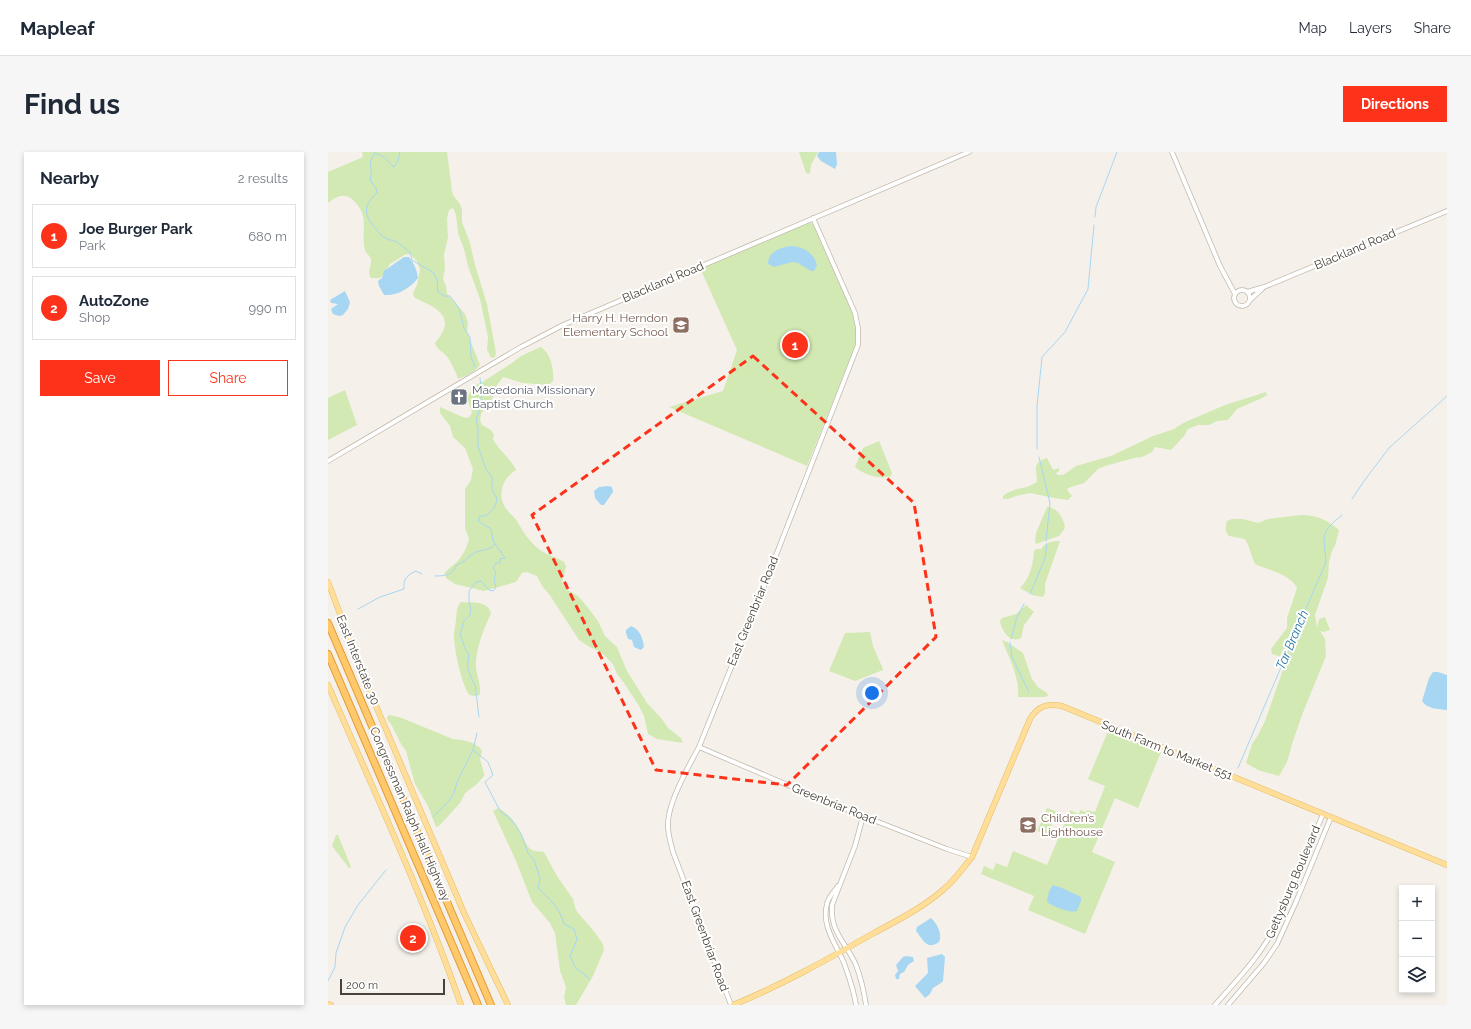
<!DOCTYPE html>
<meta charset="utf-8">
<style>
:root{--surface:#fff;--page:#f6f6f7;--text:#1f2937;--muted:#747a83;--line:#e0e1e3;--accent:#fc331a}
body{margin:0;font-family:Raleway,sans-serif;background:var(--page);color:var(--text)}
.controls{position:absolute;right:12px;bottom:12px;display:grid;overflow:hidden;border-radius:0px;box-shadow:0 2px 6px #0003}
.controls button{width:36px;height:36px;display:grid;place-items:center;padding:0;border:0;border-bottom:1px solid var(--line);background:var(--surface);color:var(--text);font:20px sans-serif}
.scale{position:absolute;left:12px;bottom:10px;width:105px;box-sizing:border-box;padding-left:4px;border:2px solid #494238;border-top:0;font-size:11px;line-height:14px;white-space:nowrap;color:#494238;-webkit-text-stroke:3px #fff;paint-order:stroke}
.you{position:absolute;left:544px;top:541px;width:14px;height:14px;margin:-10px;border:3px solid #fff;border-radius:50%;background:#1a73e8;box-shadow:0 0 0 6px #1a73e833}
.badge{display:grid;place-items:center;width:26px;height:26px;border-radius:50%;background:var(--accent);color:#fff;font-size:13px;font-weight:700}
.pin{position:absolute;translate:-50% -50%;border:2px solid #fff;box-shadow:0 1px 4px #0006}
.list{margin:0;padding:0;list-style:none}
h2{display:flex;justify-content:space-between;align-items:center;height:52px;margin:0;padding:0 16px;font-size:17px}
h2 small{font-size:13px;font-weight:400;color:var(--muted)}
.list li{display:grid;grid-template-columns:26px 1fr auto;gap:12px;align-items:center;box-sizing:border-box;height:64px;margin:0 8px 8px;padding:0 8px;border:1px solid var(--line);border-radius:0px}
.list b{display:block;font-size:15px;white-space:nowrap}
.list p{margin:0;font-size:13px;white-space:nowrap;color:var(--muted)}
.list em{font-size:13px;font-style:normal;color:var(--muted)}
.actions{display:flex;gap:8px;padding:12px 16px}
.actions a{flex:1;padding:9px 0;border:1px solid var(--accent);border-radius:0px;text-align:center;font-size:14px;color:var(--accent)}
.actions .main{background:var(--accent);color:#fff}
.icon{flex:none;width:22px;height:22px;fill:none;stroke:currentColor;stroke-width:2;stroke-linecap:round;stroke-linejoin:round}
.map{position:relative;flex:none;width:1119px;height:853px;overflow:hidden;border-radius:0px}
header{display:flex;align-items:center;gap:24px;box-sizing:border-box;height:56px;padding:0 20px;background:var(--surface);border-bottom:1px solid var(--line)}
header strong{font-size:19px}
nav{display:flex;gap:22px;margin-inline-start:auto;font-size:14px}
.intro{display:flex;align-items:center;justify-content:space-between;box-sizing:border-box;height:96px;padding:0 24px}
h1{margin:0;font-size:28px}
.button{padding:10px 18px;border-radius:0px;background:var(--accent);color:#fff;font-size:14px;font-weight:700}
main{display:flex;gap:24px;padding:0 24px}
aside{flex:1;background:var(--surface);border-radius:0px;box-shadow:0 2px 6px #0003}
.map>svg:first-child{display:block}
.green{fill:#d3e9b3}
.water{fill:#a7d6f2}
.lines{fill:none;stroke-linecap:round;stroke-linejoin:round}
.stream{stroke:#a7d6f2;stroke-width:1}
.minor-casing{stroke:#c1b9ac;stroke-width:5.5}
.major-casing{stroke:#e6bb67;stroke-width:6}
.highway-casing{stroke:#e09c39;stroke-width:8}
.minor{stroke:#fff;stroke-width:4}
.major{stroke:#ffde99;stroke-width:5}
.highway{stroke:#ffc86b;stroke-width:6}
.marked{fill:none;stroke:#fc331a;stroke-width:3;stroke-dasharray:8 5;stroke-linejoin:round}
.labels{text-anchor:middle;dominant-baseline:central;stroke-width:4;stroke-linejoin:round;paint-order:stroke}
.street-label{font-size:12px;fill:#494238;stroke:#fff}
.education-label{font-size:12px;fill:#785e54;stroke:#fff;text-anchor:end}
.worship-label{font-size:12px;fill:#5b616d;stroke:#fff;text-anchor:start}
.water-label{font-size:13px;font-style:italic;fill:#2b78a7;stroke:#fff}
</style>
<header>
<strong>Mapleaf</strong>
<nav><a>Map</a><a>Layers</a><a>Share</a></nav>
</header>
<div class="intro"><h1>Find us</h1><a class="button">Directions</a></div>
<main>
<aside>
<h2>Nearby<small>2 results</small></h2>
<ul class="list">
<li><span class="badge">1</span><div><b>Joe Burger Park</b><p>Park</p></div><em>680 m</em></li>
<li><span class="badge">2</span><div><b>AutoZone</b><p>Shop</p></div><em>990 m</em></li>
</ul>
<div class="actions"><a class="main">Save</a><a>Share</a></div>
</aside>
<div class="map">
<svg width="1119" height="853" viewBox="0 0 1119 853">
<rect width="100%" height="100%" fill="#f5f1ea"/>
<g class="green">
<path d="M34,0H119L124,39L125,43L132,52L134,57V70L142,91L147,113L159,152L168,201L167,205L163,206L159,198L160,185L152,147L140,114L136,97L130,81L128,63L125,56L121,58L119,67L120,85L116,103L117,116L115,127L118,134L119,142L137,162L140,171L139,180L152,213C147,220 138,224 130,227C129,223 123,210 120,206C116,200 109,198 107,191C110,187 114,182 116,177C122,158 97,152 86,145L85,141L89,133L92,118L89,109L83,103L78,102L62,112L55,123L52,126H43C38,118 44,115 43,108C43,104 38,102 37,98C32,78 43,65 25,48C16,40 8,45 0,51V20L35,5Z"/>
<polygon points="471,0 490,0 483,13 482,22 478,21"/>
<path d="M478,71H483L486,73L525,161C528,174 529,184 526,197L479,314L341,255L395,239L409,198L372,116Z"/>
<path d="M213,195C223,202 226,217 225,229L221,233L195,231L175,225L169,233L165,245L153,262L152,268L154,273L163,278L166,283L165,287C171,299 182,305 188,318C175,326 169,341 177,355C180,360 185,364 189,369C195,380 202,390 212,398C219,403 228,405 236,410L238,415L234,430L237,435L241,439L250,444L257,452L270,469L277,484L289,495L299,519L319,551L334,567L340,576L353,586L355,591L329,587L320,582L316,564L311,554L296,531L289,522L285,512L274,501L260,494L251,488L221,442L214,434L209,424L199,420L194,421L188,430L156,439L127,432L118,426L117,420C131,409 136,404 141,387L137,376V337L143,328L145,317L137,296L125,285L122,274L112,261V255L137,266L142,265L144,260L140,249V244L146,234L156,229L184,211L193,204L208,197Z"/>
<polygon points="17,238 29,273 0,288 0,246"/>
<path d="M938,240L939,243L934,246L909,257L900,268L889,269L881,273H870L860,277L856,284L843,298L827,295L824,300L814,305L806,306L777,314L770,317L756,331L740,336L739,338L744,344L740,348L726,346L702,341L688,344L680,347H675V344L679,341L689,337L699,335L709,330C709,318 703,311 719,306L725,318L731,316V319L728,321L730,323H735L748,314L783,304L825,284L846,277L855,271L897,253Z"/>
<path d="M551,289L564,321L563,324C553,328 536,323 527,315L535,296Z"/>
<path d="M719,355C730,356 735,365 737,376L731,384L708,392L707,390L708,381Z"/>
<path d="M973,363C989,363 999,368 1011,378L1007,394L1004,399L1001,410L1000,426L987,463L989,475L991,467L997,465L1002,478L996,480L992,479L997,487L998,504L974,563L965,589L959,610L951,624L930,618L918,611L924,592L930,583L937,569L958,509L954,505L944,502L943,497L959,476V466L969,436C962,422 940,418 927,412C923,404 922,395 917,387L901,384C897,379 897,375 899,369L904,367H915L930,371L940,367Z"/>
<path d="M726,389H732L717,432V441L715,445L704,443L692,436C702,427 705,412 706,399L708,397H713L717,392Z"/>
<path d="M133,450C144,451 159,448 163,461C156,477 147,497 148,515C149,524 153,533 152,543C148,544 143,545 140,541C133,529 126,497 126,483C126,478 128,472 128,467C129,460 128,455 133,450Z"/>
<path d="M698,453L706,460L696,473L693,486C682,492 673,478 672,469L674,466L688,462Z"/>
<polygon points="542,480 545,494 555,517 555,518 527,529 501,519 517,481"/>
<path d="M674,488L679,490L695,501L704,527L710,535L719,541L720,544L717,545H690C692,526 681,506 674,488Z"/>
<path d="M61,563L71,565L125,587C135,588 145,589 153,597L154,599L152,607L156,621V624L148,633L137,641L132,651L111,674L108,675L100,654L87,632L78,599L73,592L64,574L59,567V565Z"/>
<polygon points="780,579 833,600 810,656 787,646 764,700 787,710 757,782 700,758 706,744 653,722 656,714 665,718 668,711 679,715 685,699 719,713 742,658 751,662 752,658 758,660 759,658 767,660 777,634 760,627"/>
<path d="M170,656C180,661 187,670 192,679C196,685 197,694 204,698C207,700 212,699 216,700L229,724L245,747L248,758L251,762L265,778L275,792L276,798L265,824L248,853H238L236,845L238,835L232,819L227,781L222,771L204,750L188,709L165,659Z"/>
<polygon points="719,656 727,659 728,661 720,683 709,679"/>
<polygon points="8,683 10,683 23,715 21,716 4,694"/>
</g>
<g class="water">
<polygon points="491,0 508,0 509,12 507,17 493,9 489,4"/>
<path d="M464,94C476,95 486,101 489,113L486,119H483L470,111L464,110L446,115L440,112C440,99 453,95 464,94Z"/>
<path d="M76,105H81C86,111 89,118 90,126C82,136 70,144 56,143L51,134L50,129L54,126L56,119Z"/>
<polygon points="17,139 22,150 20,157 15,163 11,164 5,162 3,157 10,152 3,151 2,148"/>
<polygon points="280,334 284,335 285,340 276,353 273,353 267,346 266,339 271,335"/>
<path d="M303,474C312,477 315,487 316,495L313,498L306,495L304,488L300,487L298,481V478Z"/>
<path d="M1105,520H1110L1119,523V558C1110,557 1099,557 1094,549L1101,526Z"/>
<path d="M725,733L734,736L753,745V749L749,759C740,761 726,755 719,750L721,739Z"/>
<path d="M603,766C609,771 615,783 611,790C598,799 595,787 588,779L589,775Z"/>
<polygon points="614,802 617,805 615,829 613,831 605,836 602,842 597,846 587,834 600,821 599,806"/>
<polygon points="575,805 578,804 585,805 586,809 580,813 576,820 572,822 571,827 568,827 567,823 570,819 568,813"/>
</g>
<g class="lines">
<g class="stream">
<path d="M72,0L70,9L66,15C62,13 63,11 59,8C56,4 52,3 47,1C38,13 46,16 42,28L48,36L49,41C34,54 36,64 49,78C51,81 54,85 58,86C60,88 64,88 67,89C72,92 77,96 82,100L84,108L106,121L109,128L110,140L116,144H122L131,156L136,176L142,185L143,205L147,215"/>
<polyline points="767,65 768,55 789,0"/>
<polyline points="709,297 709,254 714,205 737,180 760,137 766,73"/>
<polyline points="711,305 722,351 718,389"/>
<polyline points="1024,347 1036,329 1061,296 1119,244"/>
<path d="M107,424C117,424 124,423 129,413C136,410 140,405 146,401C154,397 162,399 167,392"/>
<polyline points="702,442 717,406 719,392"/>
<path d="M30,457L52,445L76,437C75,427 79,423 88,419L94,422"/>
<polyline points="683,487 689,465 696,452"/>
<polyline points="682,490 684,505 701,540"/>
<path d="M151,565C150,560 148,536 147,533C141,521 138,518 141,503C135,496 136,489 132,483L136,469L142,463L143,457L141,450V439L148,430L153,429L161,438L165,439L168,436L166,427L168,420L165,416L168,411H172V407L177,406L165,389L163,377L150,369L152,364H158L166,356L168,351L169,346L164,338V325L158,317L150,294V275L148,268C154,254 154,241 152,226"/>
<path d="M149,581L145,598L160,610L165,623L157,630L170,655L174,661L181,665L188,674L194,684L200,701L206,708L212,726L210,736C221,746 232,756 236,772L246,777L249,787L242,805L248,816L262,827"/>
<path d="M910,616L998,410C996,383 991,382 1014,363"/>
<polyline points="105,665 121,649 126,641 129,630 145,598"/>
<polyline points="0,829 7,815 8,801 17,775 30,753 58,718"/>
</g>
<g class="minor-casing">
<g id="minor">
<polyline points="844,0 892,114 907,142"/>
<circle cx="914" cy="146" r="8"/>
<polyline points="919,140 936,135 1119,59"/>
<polyline points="922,148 934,137"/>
<polyline points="0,309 193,195 235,173 641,0"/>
<polyline points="371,595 497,649 619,697 644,705"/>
<path d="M535,664L527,694L504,753C502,781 518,790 528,813C533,826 536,840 538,853"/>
<path d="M510,734C506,740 500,745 499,752C493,774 508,792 516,811C521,825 526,838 528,853"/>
<path d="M403,853L345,700C342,688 338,676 341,663C344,644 361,613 371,595L438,429L530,193V176L527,161L485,66"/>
<path d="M887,853C910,827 934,802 949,771L995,662"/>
<polyline points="900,853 936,811 949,792 968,750 1003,665"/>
</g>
</g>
<g class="major-casing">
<g id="major">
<polyline points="0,430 37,528 136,761 180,853"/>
<path d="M0,533C46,639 95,744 133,853"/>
<polyline points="0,852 3,853"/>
<path d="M405,853C454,833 500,807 546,781C570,768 596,755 616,737C627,728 635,716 644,705L702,567C710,554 719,551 734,554L1119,713"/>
</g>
</g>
<g class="highway-casing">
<g id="highway">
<polyline points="0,471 163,853"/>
<polyline points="0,502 150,853"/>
</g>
</g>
<use href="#minor" class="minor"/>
<use href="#major" class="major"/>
<use href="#highway" class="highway"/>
</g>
<path class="marked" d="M425,204L586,351L608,485L459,633L328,618L204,363Z"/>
<defs>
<g id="school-square" transform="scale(0.9)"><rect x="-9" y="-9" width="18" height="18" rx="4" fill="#8d6e63" stroke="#fff"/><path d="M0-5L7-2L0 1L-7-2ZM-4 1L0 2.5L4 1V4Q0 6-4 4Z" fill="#fff"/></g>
<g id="church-square" transform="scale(0.9)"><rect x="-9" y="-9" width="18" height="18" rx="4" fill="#6b7280" stroke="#fff"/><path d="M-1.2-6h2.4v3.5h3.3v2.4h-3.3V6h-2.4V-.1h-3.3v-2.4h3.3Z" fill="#fff"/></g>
</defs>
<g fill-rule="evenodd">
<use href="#school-square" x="353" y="173"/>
<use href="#church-square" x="131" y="245"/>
<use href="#school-square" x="700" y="673"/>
</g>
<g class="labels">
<g class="street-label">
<text transform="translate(1027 97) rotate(-23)">Blackland Road</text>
<text transform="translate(335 130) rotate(-23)">Blackland Road</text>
<text transform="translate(425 459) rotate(-68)">East Greenbriar Road</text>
<text transform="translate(30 508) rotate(68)">East Interstate 30</text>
<text transform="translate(839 598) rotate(22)">South Farm to Market 551</text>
<text transform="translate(506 652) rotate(22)">Greenbriar Road</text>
<text transform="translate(82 662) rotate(67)">Congressman Ralph Hall Highway</text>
<text transform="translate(965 730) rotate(-67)">Gettysburg Boulevard</text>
<text transform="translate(377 784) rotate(70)">East Greenbriar Road</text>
</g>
<g class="education-label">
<text x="340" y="166">Harry H. Herndon<tspan x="340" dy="14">Elementary School</tspan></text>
<text x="713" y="666" text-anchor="start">Children’s<tspan x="713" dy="14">Lighthouse</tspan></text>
</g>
<g class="worship-label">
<text x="144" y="238">Macedonia Missionary<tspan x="144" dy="14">Baptist Church</tspan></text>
</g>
<g class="water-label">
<text transform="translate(964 488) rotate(-67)">Tar Branch</text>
</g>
</g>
</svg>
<div class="controls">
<button>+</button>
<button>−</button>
<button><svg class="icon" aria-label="layers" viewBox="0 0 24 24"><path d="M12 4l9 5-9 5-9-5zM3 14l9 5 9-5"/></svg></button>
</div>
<div class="scale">200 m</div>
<div class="you"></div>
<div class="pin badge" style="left:467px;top:193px">1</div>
<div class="pin badge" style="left:85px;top:786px">2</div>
</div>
</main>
